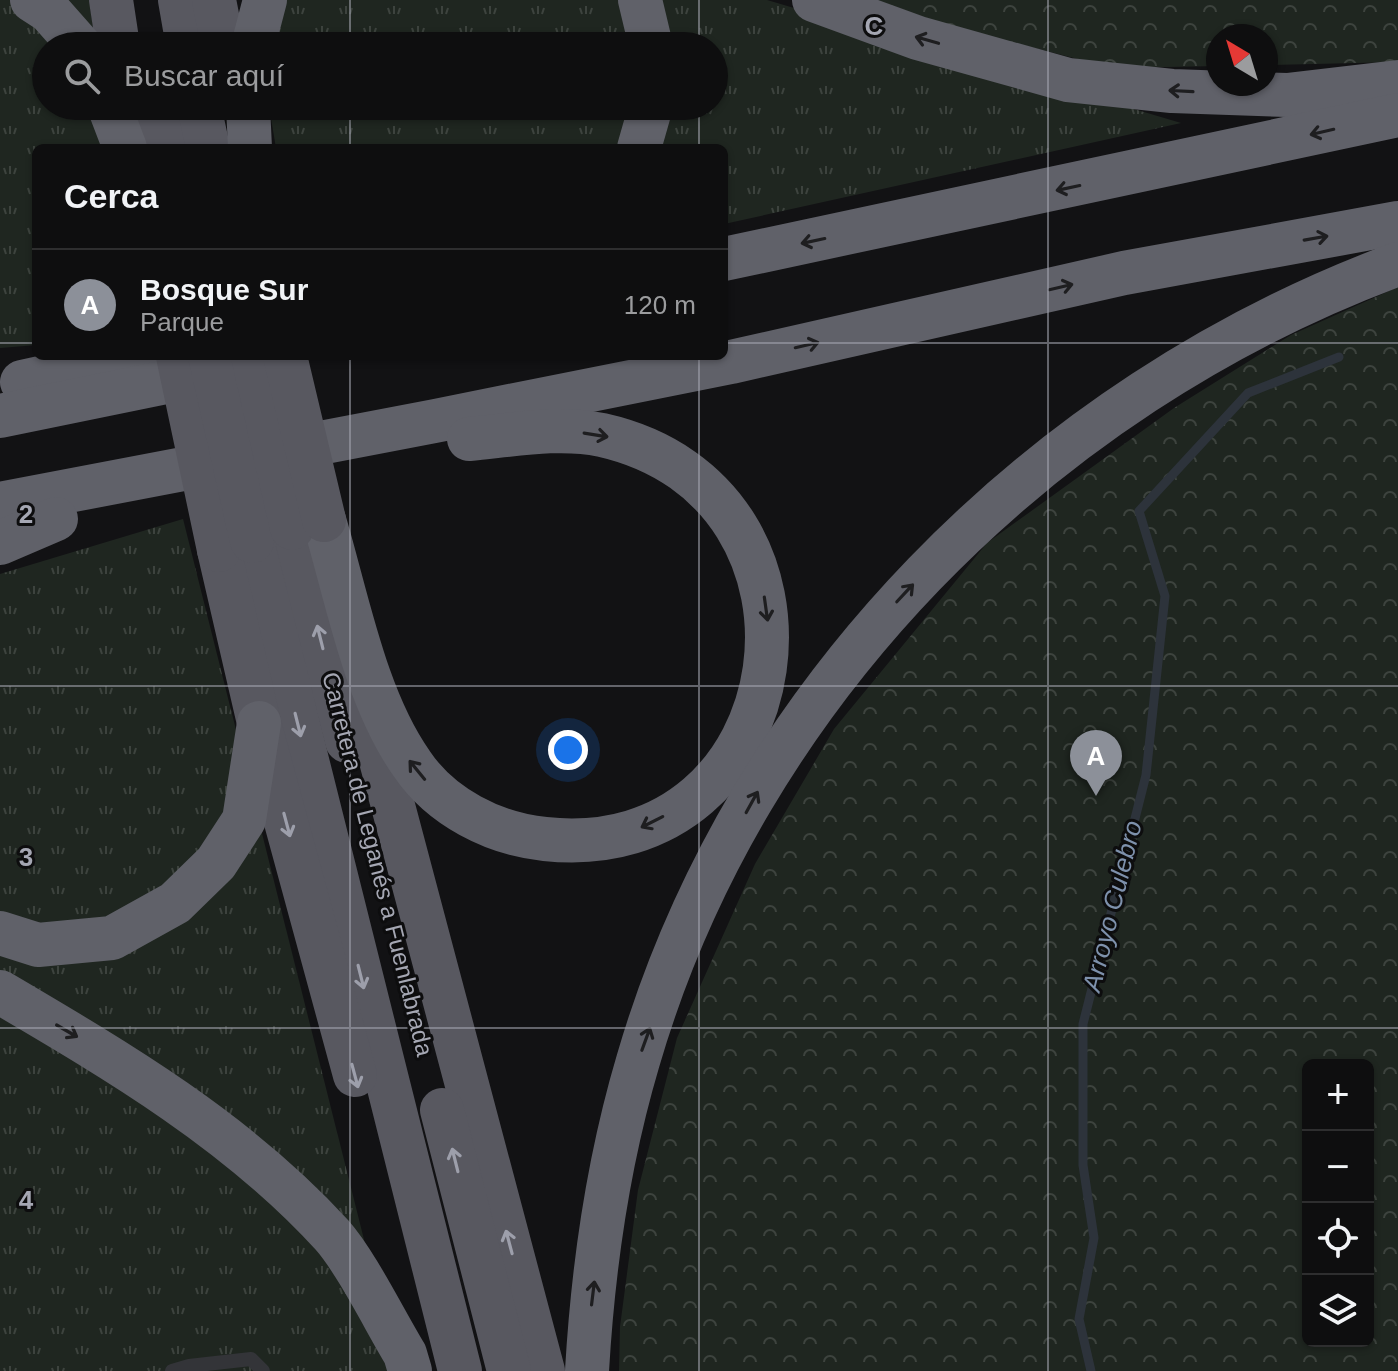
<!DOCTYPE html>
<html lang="es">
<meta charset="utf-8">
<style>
:root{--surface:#0e0e0f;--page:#171718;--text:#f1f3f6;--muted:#9b9c9e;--line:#2e2e2f;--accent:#8c9099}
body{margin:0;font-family:Helvetica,sans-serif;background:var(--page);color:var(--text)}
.controls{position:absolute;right:24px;bottom:24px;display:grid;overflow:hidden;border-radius:12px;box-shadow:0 2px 6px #0004}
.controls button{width:72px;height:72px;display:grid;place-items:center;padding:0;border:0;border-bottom:2px solid var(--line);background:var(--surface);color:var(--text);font:40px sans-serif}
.compass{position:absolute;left:1206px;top:24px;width:72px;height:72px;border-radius:50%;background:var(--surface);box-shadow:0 2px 6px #0004;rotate:322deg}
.you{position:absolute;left:568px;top:750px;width:28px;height:28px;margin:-20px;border:6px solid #fff;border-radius:50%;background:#1a73e8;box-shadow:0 0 0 12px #1a73e833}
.badge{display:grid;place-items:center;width:52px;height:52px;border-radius:50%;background:var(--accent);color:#fff;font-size:26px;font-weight:700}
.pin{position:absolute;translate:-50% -66px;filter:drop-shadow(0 2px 4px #0008)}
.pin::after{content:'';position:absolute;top:42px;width:28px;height:24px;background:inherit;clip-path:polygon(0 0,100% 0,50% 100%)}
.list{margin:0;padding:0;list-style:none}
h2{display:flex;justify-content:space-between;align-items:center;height:104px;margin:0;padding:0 32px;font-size:34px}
h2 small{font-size:26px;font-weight:400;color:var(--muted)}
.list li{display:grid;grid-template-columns:52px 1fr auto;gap:24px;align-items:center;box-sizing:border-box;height:112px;padding:0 32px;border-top:2px solid var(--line)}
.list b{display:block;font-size:30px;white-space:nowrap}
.list p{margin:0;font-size:26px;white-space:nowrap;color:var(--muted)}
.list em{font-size:26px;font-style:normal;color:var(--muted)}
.icon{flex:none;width:44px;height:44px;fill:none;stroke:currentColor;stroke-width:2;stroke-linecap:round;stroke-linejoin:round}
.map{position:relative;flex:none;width:1398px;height:1371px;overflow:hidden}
.search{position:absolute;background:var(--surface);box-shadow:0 2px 6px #0004;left:32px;top:32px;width:696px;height:88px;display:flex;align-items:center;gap:20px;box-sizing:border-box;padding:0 28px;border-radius:44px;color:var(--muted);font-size:30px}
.panel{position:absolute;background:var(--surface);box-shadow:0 2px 6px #0004;left:32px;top:144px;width:696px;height:216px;border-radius:12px}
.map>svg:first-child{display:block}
.grass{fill:url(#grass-tufts)}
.forest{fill:url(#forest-crowns);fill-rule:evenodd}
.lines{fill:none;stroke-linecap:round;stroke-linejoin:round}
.stream{stroke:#2d333b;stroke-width:9}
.service{stroke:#333438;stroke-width:14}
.trunk{stroke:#585860;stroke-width:44}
.motorway{stroke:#606169;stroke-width:44}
.trunk-bridge{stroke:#585860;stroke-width:44}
.oneway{stroke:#1e1e20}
.oneway2{stroke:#9d9fab}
.grid{fill:none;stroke:#a5a7b3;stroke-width:2;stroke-opacity:0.55}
.labels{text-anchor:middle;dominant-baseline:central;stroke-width:6;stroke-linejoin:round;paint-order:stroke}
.street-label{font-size:24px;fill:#a5a7b3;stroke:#0d0d0e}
.water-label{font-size:26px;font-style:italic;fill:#7e91ac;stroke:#0d0d0e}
.grid-label{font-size:26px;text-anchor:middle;font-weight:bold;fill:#a5a7b3;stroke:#0d0d0e;stroke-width:6;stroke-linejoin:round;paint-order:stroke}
</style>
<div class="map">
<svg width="1398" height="1371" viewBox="0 0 1398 1371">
<defs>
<pattern id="grass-tufts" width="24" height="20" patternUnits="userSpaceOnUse" patternTransform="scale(2)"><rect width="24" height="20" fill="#1f2620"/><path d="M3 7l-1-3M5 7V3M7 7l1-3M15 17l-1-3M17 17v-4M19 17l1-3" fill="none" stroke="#3d433e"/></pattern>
<pattern id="forest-crowns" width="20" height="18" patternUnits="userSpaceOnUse" patternTransform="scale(2)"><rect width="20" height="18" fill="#1f2620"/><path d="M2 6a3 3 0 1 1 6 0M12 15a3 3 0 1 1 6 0" fill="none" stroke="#3d433e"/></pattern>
</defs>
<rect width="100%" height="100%" fill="#121214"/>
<g class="grass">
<polygon points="0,0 89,0 96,46 46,46 46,106 105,106 111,148 36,148 36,345 0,348"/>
<polygon points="250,0 767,0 1181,123 724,224 724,148 276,148 269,106 714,106 714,46 258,46"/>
<polygon points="183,519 397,1371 0,1371 0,574"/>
</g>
<g class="forest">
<polygon points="865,0 1398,0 1398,62 1266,65 1266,36 1218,36 1218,66 1113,68 882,9"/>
<path d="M1398,287V1371H619L620,1327L638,1190L677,1038L755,864L834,729L987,543L1174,408L1291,335ZM1308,1065H1368V1341H1308Z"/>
</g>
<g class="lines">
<polyline class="stream" points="1091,1371 1079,1319 1094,1238 1083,1165 1083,1024 1146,775 1165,596 1139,511 1248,393 1339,357"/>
<polyline class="service" points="172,1371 189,1366 251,1359 263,1371"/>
<g class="trunk">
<polyline points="111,0 118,46"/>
<polyline points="180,0 188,46"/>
<polyline points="214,0 223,46"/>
<polyline points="157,106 165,148"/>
<polyline points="199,106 208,148"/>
<polyline points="292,528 347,741"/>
<polyline points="252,541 460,1371"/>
<polyline points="219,550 259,723 355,1075"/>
<polyline points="362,689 543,1371"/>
<polyline points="442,1110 509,1371"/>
</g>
<g class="motorway">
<polyline points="32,0 49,11 80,46"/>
<polyline points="640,0 651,46"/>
<polyline points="814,0 918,38 1068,80 1172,91 1287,95 1398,82"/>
<polyline points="253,46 265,0"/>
<polyline points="109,106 125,148"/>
<polyline points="248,106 250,148"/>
<polyline points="639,148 651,106"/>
<polyline points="724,259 1398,115"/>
<polyline points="22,382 140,356"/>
<polyline points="0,416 220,371"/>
<polyline points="0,504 435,421 731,362 1124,273 1398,223"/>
<path d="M324,520C347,597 365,698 412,764C441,807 494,834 545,839C802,867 855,492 602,435C560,426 512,435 469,439"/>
<polyline points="0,543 56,519"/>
<polyline points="0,933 38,945 112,938 175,903 216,863 244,820 259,723"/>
<path d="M0,992C119,1062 238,1132 332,1235C356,1262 385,1321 405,1354L410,1371"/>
<path d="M587,1371C593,1267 608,1162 638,1061C745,693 1041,396 1398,264"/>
</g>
<g class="trunk-bridge">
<polyline points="178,356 219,550"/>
<polyline points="210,356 252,541"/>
<polyline points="253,356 292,528"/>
<polyline points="285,356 324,520"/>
</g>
</g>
<defs><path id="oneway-shaft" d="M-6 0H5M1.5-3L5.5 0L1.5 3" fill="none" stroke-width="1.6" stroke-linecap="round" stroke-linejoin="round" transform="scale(2)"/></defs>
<g class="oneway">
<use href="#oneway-shaft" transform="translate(927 40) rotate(-164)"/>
<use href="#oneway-shaft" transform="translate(1181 91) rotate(-177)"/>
<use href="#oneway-shaft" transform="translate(1322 132) rotate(167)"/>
<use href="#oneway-shaft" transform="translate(1068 188) rotate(168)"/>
<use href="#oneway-shaft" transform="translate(1316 238) rotate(-10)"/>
<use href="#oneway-shaft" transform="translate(813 241) rotate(168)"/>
<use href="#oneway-shaft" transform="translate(1061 287) rotate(-13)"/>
<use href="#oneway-shaft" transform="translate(807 345) rotate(-13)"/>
<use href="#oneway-shaft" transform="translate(596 435) rotate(9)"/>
<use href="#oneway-shaft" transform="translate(905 593) rotate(-47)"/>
<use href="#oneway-shaft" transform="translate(766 609) rotate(82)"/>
<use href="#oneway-shaft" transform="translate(417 770) rotate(-129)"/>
<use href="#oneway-shaft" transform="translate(752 802) rotate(-61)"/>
<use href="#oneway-shaft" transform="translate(652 822) rotate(153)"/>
<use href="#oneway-shaft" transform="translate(67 1031) rotate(30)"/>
<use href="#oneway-shaft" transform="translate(646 1039) rotate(-70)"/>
<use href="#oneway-shaft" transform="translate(593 1293) rotate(-83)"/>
</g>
<g class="oneway2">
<use href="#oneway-shaft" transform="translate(320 637) rotate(-104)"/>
<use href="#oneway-shaft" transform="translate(298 725) rotate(76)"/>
<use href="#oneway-shaft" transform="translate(287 825) rotate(75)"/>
<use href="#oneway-shaft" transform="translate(361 977) rotate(76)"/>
<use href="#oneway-shaft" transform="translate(355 1076) rotate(75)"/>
<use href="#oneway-shaft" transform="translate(455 1160) rotate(-104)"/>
<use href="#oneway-shaft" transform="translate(509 1242) rotate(-105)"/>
</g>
<path class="grid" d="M350,0V46M699,0V46M1048,0V1371M350,106V148M699,106V148M0,343H36M724,343H1398M350,356V1371M699,356V1371M0,686H1398M0,1028H1398"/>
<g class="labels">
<g class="street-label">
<text transform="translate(378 864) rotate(76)">Carretera de Leganés a Fuenlabrada</text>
</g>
<g class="water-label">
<text transform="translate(1112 906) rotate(-76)">Arroyo Culebro</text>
</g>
</g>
<g class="grid-label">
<text x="874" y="35">C</text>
<text x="26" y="523">2</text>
<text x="26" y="866">3</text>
<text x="26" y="1209">4</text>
</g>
</svg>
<div class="controls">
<button>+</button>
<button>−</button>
<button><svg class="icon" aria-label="locate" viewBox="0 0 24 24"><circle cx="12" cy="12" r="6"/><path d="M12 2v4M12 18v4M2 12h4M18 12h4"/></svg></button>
<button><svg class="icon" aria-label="layers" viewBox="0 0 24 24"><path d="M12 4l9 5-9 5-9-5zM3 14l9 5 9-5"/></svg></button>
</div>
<svg class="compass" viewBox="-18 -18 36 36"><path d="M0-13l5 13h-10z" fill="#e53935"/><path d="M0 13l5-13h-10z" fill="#9b9c9e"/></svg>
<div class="you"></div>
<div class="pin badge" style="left:1096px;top:796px">A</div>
<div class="search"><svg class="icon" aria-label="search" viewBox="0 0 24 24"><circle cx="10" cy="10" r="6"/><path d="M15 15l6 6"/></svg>Buscar aquí</div>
<section class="panel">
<h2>Cerca<small></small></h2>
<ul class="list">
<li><span class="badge">A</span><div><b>Bosque Sur</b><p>Parque</p></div><em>120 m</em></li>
</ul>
</section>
</div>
